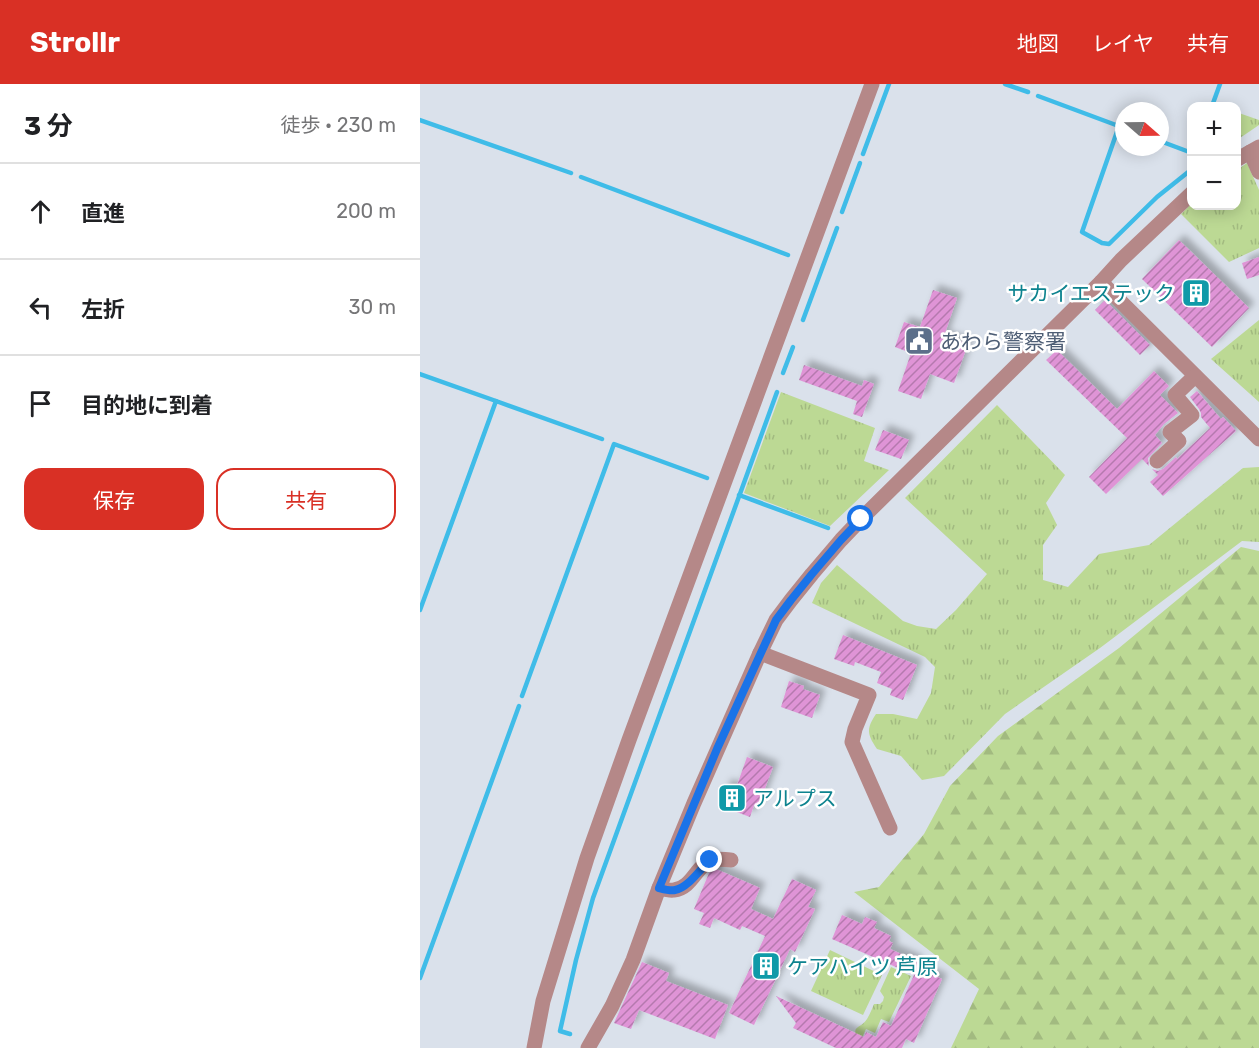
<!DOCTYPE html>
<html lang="ja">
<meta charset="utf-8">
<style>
:root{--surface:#fff;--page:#f6f6f6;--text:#202124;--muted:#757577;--line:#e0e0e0;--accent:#d93025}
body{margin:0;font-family:Rubik,"Noto Sans JP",sans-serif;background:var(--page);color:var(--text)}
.controls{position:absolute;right:18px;top:18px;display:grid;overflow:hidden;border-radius:12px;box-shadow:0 3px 15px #0003}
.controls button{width:54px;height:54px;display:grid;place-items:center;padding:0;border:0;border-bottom:2px solid var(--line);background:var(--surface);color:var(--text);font:30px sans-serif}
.compass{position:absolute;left:695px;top:18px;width:54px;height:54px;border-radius:50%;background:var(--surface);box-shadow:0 3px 15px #0003;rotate:110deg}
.stop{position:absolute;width:18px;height:18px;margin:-14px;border:4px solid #1a73e8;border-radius:50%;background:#fff}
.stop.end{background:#1a73e8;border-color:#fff;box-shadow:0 2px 6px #0008}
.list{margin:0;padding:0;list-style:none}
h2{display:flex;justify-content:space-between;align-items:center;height:78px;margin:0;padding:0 24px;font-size:26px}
h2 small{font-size:20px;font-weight:400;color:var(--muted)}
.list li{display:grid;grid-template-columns:39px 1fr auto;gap:18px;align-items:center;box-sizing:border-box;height:96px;padding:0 24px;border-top:2px solid var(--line)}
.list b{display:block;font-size:22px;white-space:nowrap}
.list em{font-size:20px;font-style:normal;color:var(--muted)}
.actions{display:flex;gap:12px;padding:18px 24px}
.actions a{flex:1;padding:14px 0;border:2px solid var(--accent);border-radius:18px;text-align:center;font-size:21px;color:var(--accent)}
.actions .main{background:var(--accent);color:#fff}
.icon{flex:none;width:33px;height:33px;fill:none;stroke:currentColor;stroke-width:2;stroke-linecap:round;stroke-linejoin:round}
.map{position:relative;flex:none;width:839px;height:964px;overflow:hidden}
header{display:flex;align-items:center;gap:36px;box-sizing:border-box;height:84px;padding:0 30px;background:var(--accent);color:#fff}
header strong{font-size:28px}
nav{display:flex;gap:33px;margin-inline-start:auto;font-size:21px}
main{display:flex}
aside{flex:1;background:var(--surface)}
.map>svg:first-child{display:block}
.grass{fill:url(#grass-tufts)}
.forest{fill:url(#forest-firs)}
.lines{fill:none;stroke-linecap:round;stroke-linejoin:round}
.stream{stroke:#3fbce8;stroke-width:4.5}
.building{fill:url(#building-hatch);filter:url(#shadow)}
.minor{stroke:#b58888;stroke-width:15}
.route{stroke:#1a73e8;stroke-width:8}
.labels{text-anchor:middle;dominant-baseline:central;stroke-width:5;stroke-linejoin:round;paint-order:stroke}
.culture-label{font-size:21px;fill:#0d838f;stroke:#fff;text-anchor:start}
.service-label{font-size:21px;fill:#4e5e75;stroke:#fff;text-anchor:start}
</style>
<header>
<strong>Strollr</strong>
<nav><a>地図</a><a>レイヤ</a><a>共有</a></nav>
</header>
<main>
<aside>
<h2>3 分<small>徒歩 · 230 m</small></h2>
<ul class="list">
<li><svg class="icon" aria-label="ahead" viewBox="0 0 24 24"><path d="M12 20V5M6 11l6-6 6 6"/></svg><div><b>直進</b></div><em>200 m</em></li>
<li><svg class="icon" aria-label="left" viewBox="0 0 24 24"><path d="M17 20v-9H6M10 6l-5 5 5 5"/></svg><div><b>左折</b></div><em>30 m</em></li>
<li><svg class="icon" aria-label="arrive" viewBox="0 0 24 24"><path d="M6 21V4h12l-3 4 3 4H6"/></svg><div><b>目的地に到着</b></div></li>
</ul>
<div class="actions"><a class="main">保存</a><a>共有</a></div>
</aside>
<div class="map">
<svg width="839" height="964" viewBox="0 0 839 964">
<defs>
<pattern id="grass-tufts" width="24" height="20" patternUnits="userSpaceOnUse" patternTransform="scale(1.5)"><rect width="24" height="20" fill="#bcd994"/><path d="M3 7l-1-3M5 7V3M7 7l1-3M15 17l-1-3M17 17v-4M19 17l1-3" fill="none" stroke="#a2ba80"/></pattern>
<pattern id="forest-firs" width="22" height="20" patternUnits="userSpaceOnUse" patternTransform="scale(1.5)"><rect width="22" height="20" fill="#bcd994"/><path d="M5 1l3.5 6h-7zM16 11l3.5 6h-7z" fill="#a2ba80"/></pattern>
<pattern id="building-hatch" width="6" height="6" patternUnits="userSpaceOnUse" patternTransform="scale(1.5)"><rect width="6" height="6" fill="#df94d6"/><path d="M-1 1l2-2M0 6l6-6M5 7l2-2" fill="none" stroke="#b579ae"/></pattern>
<filter id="shadow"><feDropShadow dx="5.5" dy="-5.5" stdDeviation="3" flood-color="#0004"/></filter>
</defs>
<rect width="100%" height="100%" fill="#dae1eb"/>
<g class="grass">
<polygon points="816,28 839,36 839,41 817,56"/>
<polygon points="827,79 839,106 839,164 809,178 761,130 771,120 772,122 816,122 817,86"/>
<polygon points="839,236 839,318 791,275"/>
<polygon points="361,308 455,344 444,377 469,386 410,442 324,409"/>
<path d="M577,321L645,391L626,419L637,441L623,461V496L648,503L679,470L729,461L823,384L839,383V458L822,457L680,564L585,630L524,692L502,696L481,672L457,665C447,650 446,645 456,630H473L497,635L511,609L515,583L505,573L392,519L401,499L417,481L483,537L497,542L516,545L536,526L567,490L485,414Z"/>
<polygon points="410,866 462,891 443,931 391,907"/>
<path d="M471,883L491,892L469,938L461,935L455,949L446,945L439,960C430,939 439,947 447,935C450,930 452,925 454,920H460L463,917L464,913L460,907Z"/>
</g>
<polygon class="forest" points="821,463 839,467 839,964 531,964 559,905 434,808 459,803 504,750 530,702 578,652 699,564"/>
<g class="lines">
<g class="stream">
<polyline points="585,0 608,8"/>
<polyline points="618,12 704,44"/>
<polyline points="792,22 800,0"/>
<polyline points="0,36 151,89"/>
<polyline points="699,42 662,148 682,159 689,160 737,113 772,85"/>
<polyline points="740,57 772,69"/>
<polyline points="443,70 469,0"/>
<polyline points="161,93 368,171"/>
<polyline points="422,128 440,79"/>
<polyline points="383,236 417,144"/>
<polyline points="363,289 373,263"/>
<polyline points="0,290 76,317"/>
<polyline points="319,411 408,444"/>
<polyline points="0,526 76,317 182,355"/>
<polyline points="102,612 194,360 287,394"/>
<polyline points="0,894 99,622"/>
<polyline points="150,950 140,947 156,876 173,814 357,308"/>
</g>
</g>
<g class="building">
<polygon points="759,156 829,224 792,263 722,195"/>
<polygon points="839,173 839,191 827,195 822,179"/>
<polygon points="513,206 537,214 524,252 548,260 534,299 510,290 501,315 478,307 491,269 475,263 484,238 500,243"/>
<polygon points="685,216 730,261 720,271 675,226"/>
<polygon points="637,266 697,325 734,287 749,302 740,311 758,329 744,340 735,351 742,359 728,374 729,382 722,375 686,410 669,393 707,354 626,276"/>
<polygon points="384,281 442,302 444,296 454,300 442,333 433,330 437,317 379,296"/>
<polygon points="777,307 801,335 803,333 816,347 743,412 730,398 738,391 732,385 738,387 743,385 756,373 757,375 790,344 781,333 781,329 779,325 770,313"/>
<polygon points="463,346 489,356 481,375 455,366"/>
<polygon points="423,551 497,581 483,616 470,611 472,605 457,599 461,588 435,578 434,582 414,575"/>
<polygon points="369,597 384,602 383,605 400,611 392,634 361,623"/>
<polygon points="327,673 353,683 338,723 334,721 330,733 298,721 306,700 316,704"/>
<polygon points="296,785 340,804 331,825 353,835 372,795 396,806 388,823 395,825 375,868 370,865 334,941 309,929 345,852 322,842 320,846 294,834 290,844 279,840 284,829 274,825 289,789"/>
<polygon points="422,831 442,840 445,833 457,838 454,844 471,852 469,857 473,859 470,865 495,876 500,885 522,895 494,959 486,955 482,964 416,964 373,944 376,939 356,912 444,953 446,948 456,953 463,938 471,942 494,891 412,855"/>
<polygon points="222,878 249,889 246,897 308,921 295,955 219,926 211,945 194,939"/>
</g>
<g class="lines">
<g class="minor">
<polyline points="830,68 839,88"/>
<polyline points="816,76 839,63"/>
<polyline points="681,198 839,355"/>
<polyline points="737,377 759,357 750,348 772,331 755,311 775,292"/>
<polyline points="340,569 449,611 435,645 432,658 470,744"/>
<path d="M239,804C243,805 250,807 254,806C272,804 276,782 291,776C297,774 305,776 311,776"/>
<polyline points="114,964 123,917 167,774 209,656 452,0"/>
<polyline points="168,964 192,922 213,876 239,804 274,719 340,569 356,536 371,516 392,490 421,456 441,435 681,198 701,176 772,109"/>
</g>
</g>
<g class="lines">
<path class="route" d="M290,776C280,785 268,804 255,806C250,807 243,805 239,804L297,665L356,536L371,516L392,490L421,456L441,435"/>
</g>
<defs>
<g id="building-square" transform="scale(1.5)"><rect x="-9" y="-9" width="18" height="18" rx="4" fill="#0f9aa8" stroke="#fff"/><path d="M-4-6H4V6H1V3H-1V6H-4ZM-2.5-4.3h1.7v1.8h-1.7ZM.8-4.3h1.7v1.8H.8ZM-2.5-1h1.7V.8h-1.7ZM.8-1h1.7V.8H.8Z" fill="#fff"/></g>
<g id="civic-square" transform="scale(1.5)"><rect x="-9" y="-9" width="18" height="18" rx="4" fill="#5c6f8a" stroke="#fff"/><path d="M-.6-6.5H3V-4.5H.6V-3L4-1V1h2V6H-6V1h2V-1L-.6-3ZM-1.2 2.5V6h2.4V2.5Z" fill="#fff"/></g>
</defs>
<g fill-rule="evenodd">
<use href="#building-square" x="776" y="209"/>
<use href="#civic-square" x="499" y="257"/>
<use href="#building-square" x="312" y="714"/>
<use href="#building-square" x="346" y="882"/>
</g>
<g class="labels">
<g class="culture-label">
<text x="755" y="209" text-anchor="end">サカイエステック</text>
<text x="333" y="714">アルプス</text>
<text x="367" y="882">ケアハイツ 芦原</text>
</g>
<g class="service-label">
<text x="520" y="257">あわら警察署</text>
</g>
</g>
</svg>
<div class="controls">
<button>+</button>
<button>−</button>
</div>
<svg class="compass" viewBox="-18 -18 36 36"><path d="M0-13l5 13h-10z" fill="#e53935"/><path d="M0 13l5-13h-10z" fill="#757577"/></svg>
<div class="stop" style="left:441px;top:435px"></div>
<div class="stop end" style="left:290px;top:776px"></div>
</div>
</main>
